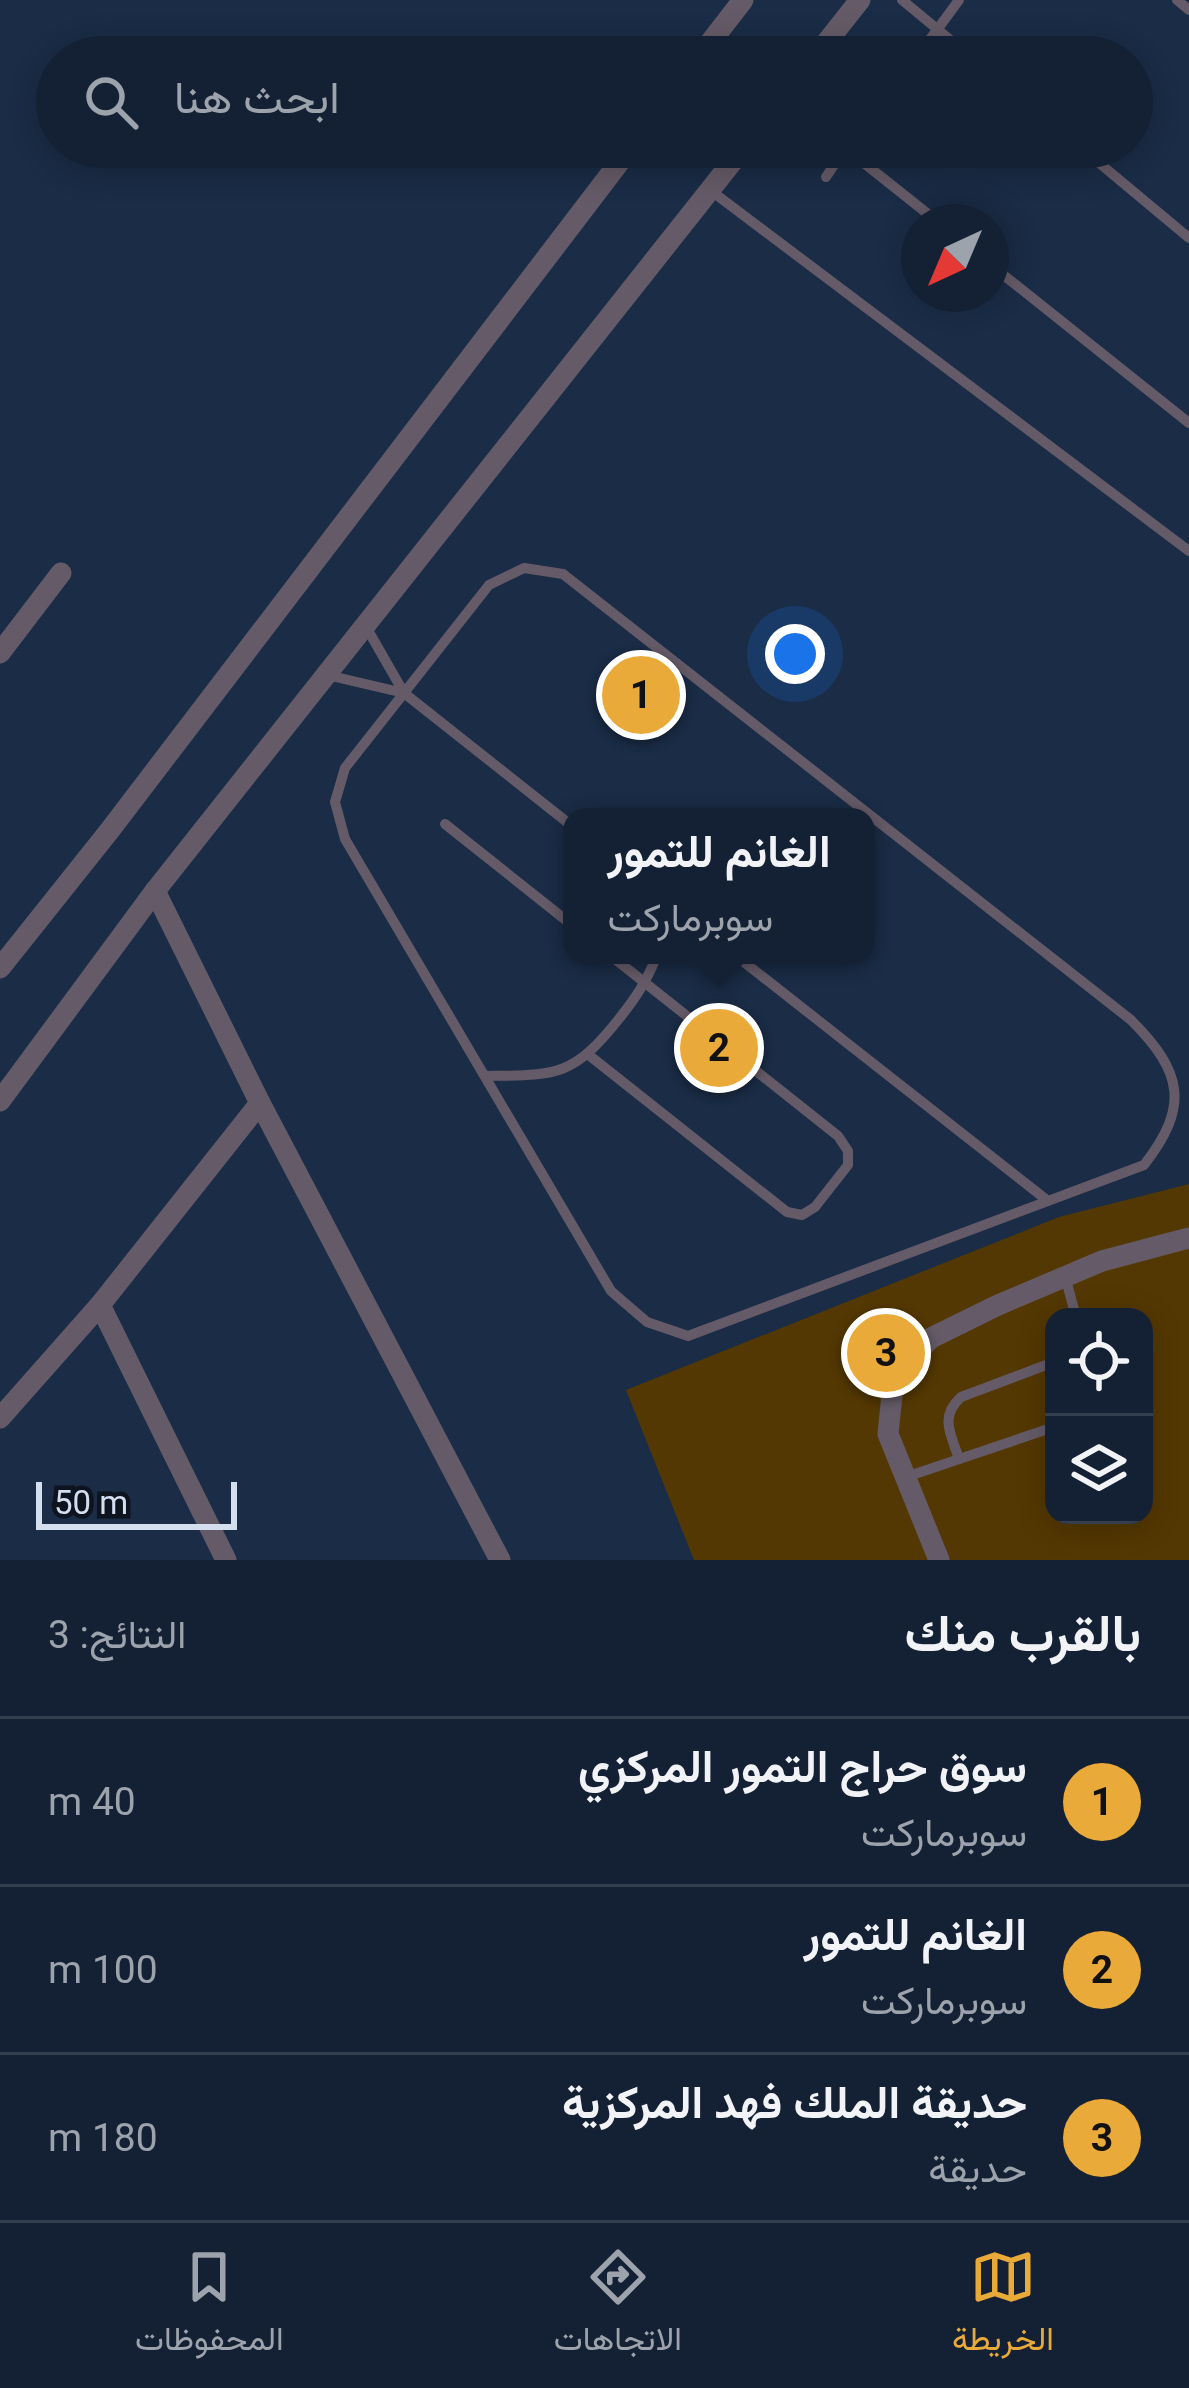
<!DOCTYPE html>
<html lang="ar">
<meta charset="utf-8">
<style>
:root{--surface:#142134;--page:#1d293c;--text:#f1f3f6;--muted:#9da3ac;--line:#333e4f;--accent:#eaaa39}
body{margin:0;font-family:Roboto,Vazirmatn,sans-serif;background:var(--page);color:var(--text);direction:rtl}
.controls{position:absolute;right:36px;bottom:36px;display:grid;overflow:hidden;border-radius:24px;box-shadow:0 6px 30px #0003}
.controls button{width:108px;height:108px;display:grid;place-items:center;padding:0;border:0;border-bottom:3px solid var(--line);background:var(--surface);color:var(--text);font:60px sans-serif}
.compass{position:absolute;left:901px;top:204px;width:108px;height:108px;border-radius:50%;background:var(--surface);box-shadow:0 6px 30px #0003;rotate:224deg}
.scale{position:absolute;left:36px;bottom:30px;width:201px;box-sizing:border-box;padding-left:12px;border:6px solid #d3deef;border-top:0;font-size:33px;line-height:42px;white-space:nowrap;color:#d3deef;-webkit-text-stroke:9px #0d1420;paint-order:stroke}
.you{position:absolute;left:795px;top:654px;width:42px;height:42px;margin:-30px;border:9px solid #fff;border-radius:50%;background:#1a73e8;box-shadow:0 0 0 18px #1a73e833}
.badge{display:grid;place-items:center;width:78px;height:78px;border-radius:50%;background:var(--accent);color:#111;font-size:39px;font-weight:700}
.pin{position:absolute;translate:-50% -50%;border:6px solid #fff;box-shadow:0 3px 12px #0006}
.popup{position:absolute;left:563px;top:808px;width:312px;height:156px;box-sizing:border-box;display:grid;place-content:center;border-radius:24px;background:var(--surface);filter:drop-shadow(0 3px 9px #0005);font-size:39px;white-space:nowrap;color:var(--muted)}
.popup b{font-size:45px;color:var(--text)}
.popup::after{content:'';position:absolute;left:50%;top:100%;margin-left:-24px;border:24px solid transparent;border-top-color:var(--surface)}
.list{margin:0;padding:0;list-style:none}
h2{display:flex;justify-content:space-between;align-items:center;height:156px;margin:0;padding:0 48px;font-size:51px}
h2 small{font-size:39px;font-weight:400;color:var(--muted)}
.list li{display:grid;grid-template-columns:78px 1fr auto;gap:36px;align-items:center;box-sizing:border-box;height:168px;padding:0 48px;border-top:3px solid var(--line)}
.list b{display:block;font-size:45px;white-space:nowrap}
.list p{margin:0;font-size:39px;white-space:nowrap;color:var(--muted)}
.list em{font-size:39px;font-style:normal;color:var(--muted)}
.icon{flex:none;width:66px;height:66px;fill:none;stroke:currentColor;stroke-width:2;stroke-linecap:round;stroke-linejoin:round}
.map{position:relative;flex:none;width:1189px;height:1560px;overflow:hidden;direction:ltr}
.search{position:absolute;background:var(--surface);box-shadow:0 6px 30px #0003;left:36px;right:36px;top:36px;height:132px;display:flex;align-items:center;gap:30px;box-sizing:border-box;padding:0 42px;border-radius:66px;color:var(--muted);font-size:45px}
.sheet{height:660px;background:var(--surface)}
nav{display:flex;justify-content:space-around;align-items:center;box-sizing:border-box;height:168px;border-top:3px solid var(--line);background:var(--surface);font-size:33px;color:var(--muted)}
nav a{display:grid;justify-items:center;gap:6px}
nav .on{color:var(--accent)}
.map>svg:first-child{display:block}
.green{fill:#543803;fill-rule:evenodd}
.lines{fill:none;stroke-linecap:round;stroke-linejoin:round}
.lane{stroke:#655b68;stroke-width:10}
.street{stroke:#655b68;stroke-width:21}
</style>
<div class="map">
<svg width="1189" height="1560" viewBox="0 0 1189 1560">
<rect width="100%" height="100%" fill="#1a2c46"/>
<path class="green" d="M1189,1184V1560H694L626,1390L1059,1217ZM1054,1317H1144V1515H1054Z"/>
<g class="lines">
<g class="lane">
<polyline points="902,0 971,57"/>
<polyline points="1177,0 1189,10"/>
<polyline points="917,57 959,0"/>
<polyline points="1080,147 1189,238"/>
<polyline points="845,148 938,222"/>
<polyline points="826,177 846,147"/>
<polyline points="710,190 1189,551"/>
<polyline points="991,265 1189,423"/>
<path d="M524,568L563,574L1131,1020C1184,1073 1189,1107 1144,1165L688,1336L647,1322L611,1291L345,839L335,802L345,768L489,585Z"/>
<polyline points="365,625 404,693 572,826"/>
<polyline points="327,675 404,693"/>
<polyline points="445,824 572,925"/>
<polyline points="735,955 1048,1201"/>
<polyline points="590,1056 787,1212 802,1215 815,1207 848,1165 848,1151 838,1136 610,955"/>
<path d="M485,1076C555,1075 572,1078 618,1020C635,999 647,981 657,955"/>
<polyline points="1065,1276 1076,1317"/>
<path d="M959,1459C951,1434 939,1417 961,1397L1054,1362"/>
<polyline points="906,1477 1054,1427"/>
</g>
<g class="street">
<polyline points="699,57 743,0"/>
<polyline points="815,57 860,0"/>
<polyline points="0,653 61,573"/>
<polyline points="155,891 260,1103 500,1560"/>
<polyline points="0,968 110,830 631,147"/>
<polyline points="0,1101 155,891 744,147"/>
<polyline points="100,1305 226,1560"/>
<polyline points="0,1418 100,1305 260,1103"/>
<polyline points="939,1560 888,1434 894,1375 931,1338 998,1305 1102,1261 1189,1238"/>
</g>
</g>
</svg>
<div class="controls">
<button><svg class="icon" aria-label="locate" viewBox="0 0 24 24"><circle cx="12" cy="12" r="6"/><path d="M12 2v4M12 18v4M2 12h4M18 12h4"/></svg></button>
<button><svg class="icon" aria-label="layers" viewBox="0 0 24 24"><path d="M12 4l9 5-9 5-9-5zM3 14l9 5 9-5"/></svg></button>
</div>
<svg class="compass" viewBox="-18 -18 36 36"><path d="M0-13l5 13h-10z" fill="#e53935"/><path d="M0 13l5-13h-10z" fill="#9da3ac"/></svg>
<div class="scale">50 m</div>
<div class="you"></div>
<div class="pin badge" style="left:641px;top:695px">1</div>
<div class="pin badge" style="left:719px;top:1048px">2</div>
<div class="popup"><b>الغانم للتمور</b>سوبرماركت</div>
<div class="pin badge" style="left:886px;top:1353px">3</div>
<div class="search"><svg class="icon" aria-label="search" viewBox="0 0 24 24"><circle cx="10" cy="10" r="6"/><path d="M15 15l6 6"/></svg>ابحث هنا</div>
</div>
<section class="sheet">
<h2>بالقرب منك<small>النتائج: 3</small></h2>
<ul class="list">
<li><span class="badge">1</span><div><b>سوق حراج التمور المركزي</b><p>سوبرماركت</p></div><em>40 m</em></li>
<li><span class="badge">2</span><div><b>الغانم للتمور</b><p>سوبرماركت</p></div><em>100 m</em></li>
<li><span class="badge">3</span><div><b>حدیقة الملك فهد المركزية</b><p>حديقة</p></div><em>180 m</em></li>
</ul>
</section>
<nav>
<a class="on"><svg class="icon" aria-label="map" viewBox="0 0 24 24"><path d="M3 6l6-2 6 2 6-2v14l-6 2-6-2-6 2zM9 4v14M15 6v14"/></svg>الخريطة</a>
<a><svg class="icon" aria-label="directions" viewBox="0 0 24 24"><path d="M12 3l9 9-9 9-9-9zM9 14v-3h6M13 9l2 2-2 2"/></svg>الاتجاهات</a>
<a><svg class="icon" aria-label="saved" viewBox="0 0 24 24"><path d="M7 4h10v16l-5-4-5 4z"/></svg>المحفوظات</a>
</nav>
